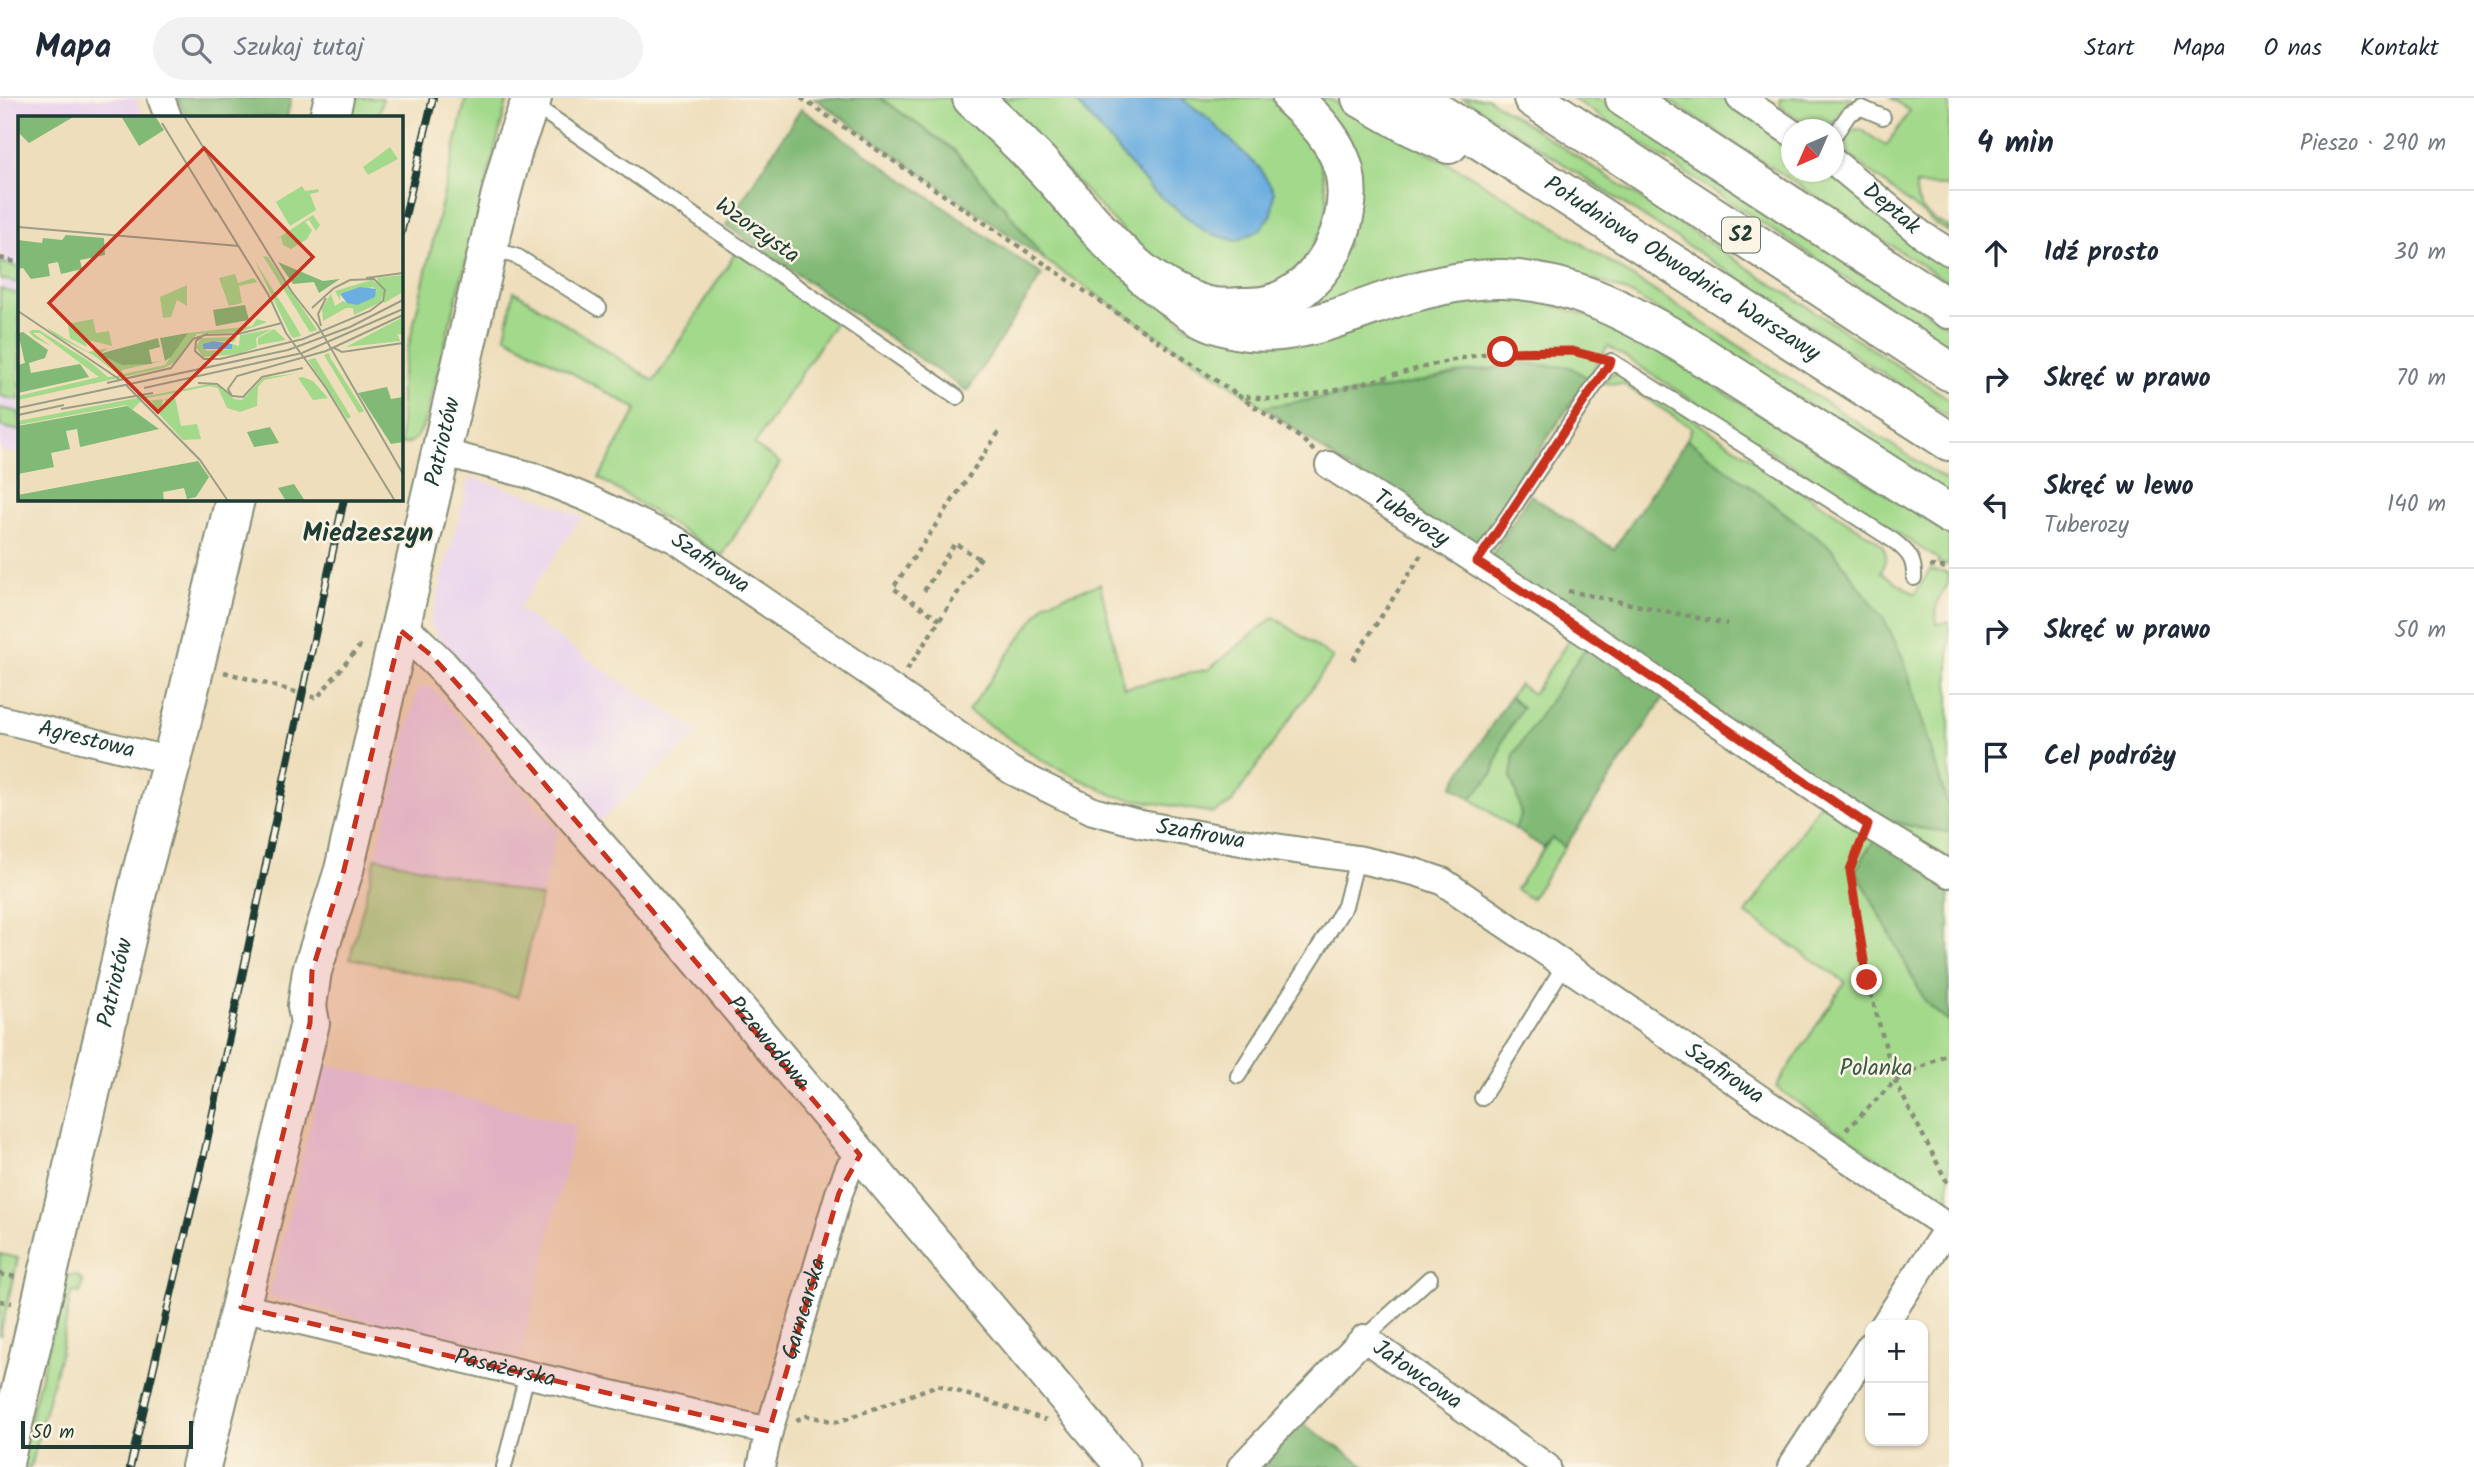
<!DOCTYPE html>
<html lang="pl">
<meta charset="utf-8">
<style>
:root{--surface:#fff;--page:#f2f2f3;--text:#1f2937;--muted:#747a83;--line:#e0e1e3}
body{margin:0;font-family:Kalam,sans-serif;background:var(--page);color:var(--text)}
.controls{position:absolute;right:21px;bottom:21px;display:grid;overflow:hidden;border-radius:14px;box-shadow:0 2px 5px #0004}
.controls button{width:63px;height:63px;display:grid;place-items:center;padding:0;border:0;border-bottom:2px solid var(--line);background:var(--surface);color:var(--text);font:35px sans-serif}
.compass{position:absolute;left:1781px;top:21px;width:63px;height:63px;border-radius:50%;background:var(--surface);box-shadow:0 2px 5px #0004;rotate:225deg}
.scale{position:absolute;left:21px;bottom:18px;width:172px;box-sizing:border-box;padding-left:7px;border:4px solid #1f3d34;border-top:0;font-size:19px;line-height:24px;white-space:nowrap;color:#1f3d34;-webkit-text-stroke:5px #fcf5e5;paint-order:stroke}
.stop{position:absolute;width:21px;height:21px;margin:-16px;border:5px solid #c8321e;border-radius:50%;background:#fff}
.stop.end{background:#c8321e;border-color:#fff;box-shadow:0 2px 7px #0008}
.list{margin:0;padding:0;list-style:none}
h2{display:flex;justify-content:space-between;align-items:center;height:91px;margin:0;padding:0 28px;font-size:30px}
h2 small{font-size:23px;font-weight:400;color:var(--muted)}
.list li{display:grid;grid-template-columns:46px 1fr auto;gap:21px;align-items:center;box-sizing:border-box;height:126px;padding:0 28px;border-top:2px solid var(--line)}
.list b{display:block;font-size:26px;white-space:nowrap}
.list p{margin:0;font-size:23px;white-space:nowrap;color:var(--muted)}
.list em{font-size:23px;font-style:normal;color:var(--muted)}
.icon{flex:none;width:38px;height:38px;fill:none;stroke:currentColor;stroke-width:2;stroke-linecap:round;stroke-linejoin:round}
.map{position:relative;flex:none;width:1949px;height:1369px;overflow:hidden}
header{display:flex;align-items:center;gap:42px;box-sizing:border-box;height:98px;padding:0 35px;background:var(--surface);border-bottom:2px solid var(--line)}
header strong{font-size:33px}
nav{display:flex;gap:38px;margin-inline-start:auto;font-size:24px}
.search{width:490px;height:63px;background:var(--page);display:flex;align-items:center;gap:18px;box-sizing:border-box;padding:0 24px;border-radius:38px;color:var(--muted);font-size:26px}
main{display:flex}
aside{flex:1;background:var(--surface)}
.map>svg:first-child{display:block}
.built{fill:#e8d2ee}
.green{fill:#a2d98a;stroke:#608b5f;stroke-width:2}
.forest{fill:#81b976;stroke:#507b55;stroke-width:2}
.water{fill:#6caee0;stroke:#46768a;stroke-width:2}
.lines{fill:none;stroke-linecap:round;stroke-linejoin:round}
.service-casing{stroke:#868e78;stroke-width:18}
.minor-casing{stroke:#868e78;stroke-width:30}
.tertiary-casing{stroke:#868e78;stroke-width:37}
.secondary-casing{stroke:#868e78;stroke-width:42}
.motorway-casing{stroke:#868e78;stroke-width:42}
.path{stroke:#868e78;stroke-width:4.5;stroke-dasharray:5 5;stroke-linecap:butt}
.service{stroke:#fff;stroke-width:14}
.minor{stroke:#fff;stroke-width:26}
.tertiary{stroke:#fff;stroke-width:33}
.secondary{stroke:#fff;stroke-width:38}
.motorway{stroke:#fff;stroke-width:38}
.rail-casing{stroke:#1f3d34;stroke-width:8}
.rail{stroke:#fcf5e5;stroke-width:5;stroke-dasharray:16;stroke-linecap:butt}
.route{stroke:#c8321e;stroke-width:9}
.marked{fill:#c8321e;fill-opacity:0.2;stroke:#c8321e;stroke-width:5;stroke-dasharray:14 9;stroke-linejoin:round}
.labels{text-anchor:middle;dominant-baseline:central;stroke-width:5;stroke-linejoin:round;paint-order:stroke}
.shield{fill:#fcf5e5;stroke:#617469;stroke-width:2}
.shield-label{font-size:21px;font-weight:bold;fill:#1f3d34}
.street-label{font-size:23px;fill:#1f3d34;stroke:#fcf5e5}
.park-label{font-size:23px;fill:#395c45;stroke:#fcf5e5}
.quarter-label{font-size:26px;font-weight:bold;fill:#1f3d34;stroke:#fcf5e5}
.inset-road{fill:none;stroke:#9b9e86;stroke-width:2}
.view{fill:#c8321e;fill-opacity:0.15;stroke:#c8321e;stroke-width:3.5}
.inset-edge{fill:none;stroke:#1f3d34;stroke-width:3.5}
</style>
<header>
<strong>Mapa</strong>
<div class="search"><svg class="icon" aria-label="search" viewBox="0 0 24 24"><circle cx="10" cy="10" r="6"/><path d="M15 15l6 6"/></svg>Szukaj tutaj</div>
<nav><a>Start</a><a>Mapa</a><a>O nas</a><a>Kontakt</a></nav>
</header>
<main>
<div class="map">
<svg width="1949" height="1369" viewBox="0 0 1949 1369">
<rect width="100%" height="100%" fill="#fcf5e5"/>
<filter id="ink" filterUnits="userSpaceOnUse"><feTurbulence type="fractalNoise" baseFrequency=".0143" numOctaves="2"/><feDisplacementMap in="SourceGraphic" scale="14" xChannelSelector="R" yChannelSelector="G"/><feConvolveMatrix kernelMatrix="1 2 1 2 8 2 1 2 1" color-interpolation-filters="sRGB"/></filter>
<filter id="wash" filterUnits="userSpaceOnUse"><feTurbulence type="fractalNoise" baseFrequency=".00686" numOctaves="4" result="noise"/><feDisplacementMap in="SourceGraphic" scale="28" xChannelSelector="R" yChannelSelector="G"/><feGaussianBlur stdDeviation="1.57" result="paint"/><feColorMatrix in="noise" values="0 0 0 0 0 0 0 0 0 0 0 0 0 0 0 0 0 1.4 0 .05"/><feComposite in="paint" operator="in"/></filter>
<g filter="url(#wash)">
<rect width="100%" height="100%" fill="#eedebc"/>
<g class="built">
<polygon points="0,0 135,0 143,19 19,19 19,357 0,352"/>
<polygon points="470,379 541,401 582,419 518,511 597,568 700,634 598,725 438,540 430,525"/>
<polygon points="418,589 431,589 558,732 541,799 376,759"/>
<polygon points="325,966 576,1027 520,1261 269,1198"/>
</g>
<g class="green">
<polygon points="351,0 383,0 378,19 346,19"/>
<path d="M466,0H508L426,319C422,332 416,347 401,346V281Z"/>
<polygon points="880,0 951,0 987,30 1188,230 1457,201 1526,199 1617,227 1949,435 1949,467 1937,465 1939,462 1608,248 1588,280 1570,269 1525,266 1466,274 1396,289 1264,309 1045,162 1005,110 953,51"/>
<polygon points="997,0 1073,0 1152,92 1236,143 1260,132 1272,116 1207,19 1181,0 1273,0 1291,17 1321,65 1328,103 1324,128 1302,167 1268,189 1217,194 1151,163"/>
<polygon points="1308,0 1328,0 1464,74 1551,126 1949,384 1949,398 1676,222 1627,194 1597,182 1370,193 1297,211 1347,147"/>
<polygon points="1463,0 1487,0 1949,301 1949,319"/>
<polygon points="1572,0 1598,0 1944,225 1949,229 1949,248"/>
<polygon points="1665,0 1724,0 1791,45 1792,74 1832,74 1949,167 1949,185"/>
<polygon points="1851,0 1828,31 1815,31 1780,8 1780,0"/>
<path d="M1891,0H1949V86L1947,88L1916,87C1914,110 1929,121 1949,129V134L1934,125L1837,47L1846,33L1860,31L1886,48L1910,13Z"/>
<polygon points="736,154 837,222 754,347 780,365 722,458 599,380 637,311 505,238 514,193 654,283"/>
<polygon points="0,164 19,169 19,185 0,181"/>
<polygon points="0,191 19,196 19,302 0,298"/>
<path d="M1616,276L1625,277L1876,442C1889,452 1887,460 1881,474L1915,496L1930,472L1949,475C1949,493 1944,488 1938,502C1936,510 1936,518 1937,526L1949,524V712L1904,562L1885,523L1831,450L1687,341L1692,330L1623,286L1604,285L1608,278Z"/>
<polygon points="0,310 19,314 19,333 0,328"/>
<polygon points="1100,486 1124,590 1209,571 1274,519 1333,560 1231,705 1214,715 1115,698 1043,663 968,613 1046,504"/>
<polygon points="1573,536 1588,546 1514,656 1511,680 1519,705 1521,718 1515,731 1471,701 1493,675 1503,641 1522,610 1510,599 1519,586 1533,596"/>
<polygon points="1823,701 1876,738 1947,922 1949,920 1949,1111 1776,989 1845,884 1746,816"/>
<polygon points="1868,717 1918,730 1949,734 1949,761"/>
<polygon points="1552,739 1565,749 1531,801 1516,791"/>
<polygon points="376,759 541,799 518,899 350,860"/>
<polygon points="0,1156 18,1160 0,1238"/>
<polygon points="71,1177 78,1178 83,1184 80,1195 71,1194 61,1253 30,1369 18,1369 66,1179"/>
</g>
<g class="forest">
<polygon points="178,0 291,0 287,19 185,19"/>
<polygon points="814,0 880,0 953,51 1005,110 1045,162"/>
<polygon points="801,11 1042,177 967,293 726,127"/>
<polygon points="1525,266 1570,269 1588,280 1516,387 1519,389 1475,455 1338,363 1264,309 1396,289 1466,274"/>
<polygon points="1687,341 1831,450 1885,523 1904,562 1949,712 1949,734 1918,730 1868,717 1488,463 1530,397 1614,451"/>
<polygon points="1588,546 1666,596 1565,749 1552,740 1544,750 1515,731 1521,718 1519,705 1511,680 1514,656"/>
<polygon points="1510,599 1522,610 1503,641 1493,675 1471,701 1452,688"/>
<polygon points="1876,738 1904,757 1949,793 1949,920 1947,923 1926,905 1856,772"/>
<polygon points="1296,1321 1367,1369 1251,1369"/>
</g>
<polygon class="water" points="1073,0 1181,0 1207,19 1260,71 1274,93 1272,116 1260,132 1236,143 1206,134 1152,92"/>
</g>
<g filter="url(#ink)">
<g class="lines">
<g class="service-casing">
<g id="service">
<polyline points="531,5 957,299"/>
<polyline points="1834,38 1849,16 1862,10 1883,19"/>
<polyline points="490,150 518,159 599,210"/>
<path d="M1477,464L1611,263L1894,443C1908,454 1915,461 1914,480"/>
<polyline points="1238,978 1345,808 1357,761"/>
<polyline points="1482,1000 1565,866"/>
<polyline points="1364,1240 1430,1180"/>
<polyline points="504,1369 527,1276"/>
</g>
</g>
<g class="minor-casing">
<g id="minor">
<polyline points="161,0 168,19"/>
<polyline points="1740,0 1792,35"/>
<path id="s1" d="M1834,64L1921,136L1949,154"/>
<path id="s2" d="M440,354L530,377L587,400L676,442L1012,673L1093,713L1141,726L1241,744L1357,761L1415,774L1442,783L1949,1130"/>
<path id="s3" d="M1329,367L1595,541L1868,727L1949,776"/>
<path id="s4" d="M0,621L172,663"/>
<path id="s5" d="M241,1209L769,1333"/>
<polyline points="1884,1227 1948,1129"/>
<path id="s6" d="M761,1369L769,1333L839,1095L849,1070L860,1057"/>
<path id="s7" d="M1241,1369L1364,1240L1547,1369"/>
<polyline points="1791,1369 1870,1248"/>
</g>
</g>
<g class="tertiary-casing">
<g id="tertiary">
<path id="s8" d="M401,533L414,541L441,567L672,831L1123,1369"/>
</g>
</g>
<g class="secondary-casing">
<g id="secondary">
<path d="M972,0C1000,25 1027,51 1052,78C1097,129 1136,186 1204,207C1215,210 1229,210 1241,209C1248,209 1255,209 1262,208C1320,199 1357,126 1344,72C1336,42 1314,20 1292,0"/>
<polyline points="329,19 334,0"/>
<path id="s9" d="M3,1369L141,777L172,663L235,401"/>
<path id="s10" d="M201,1369L310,925L307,908L312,873L344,772L500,100L514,48L532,0"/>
</g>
</g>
<g class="motorway-casing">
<g id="motorway">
<polyline points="1361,0 1405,25 1449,46"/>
<path id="s11" d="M1415,0L1949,343"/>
<polyline points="1533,0 1949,273"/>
<polyline points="1625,0 1949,211"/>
<path d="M1144,178C1162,192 1180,207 1200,218C1269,255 1337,218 1404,197C1435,188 1471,180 1503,181C1569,183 1624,212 1680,244L1949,416"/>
</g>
</g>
<g class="path">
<polyline points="801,0 1239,298"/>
<polyline points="0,160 19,165"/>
<path d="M1314,353L1302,341L1239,298C1253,299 1268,302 1282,301C1385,291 1489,231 1593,259"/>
<polyline points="1930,468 1949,470"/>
<polyline points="924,493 955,445 979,461"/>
<polyline points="1568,493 1727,526"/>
<polyline points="940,522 893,490 999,334"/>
<polyline points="1353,562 1423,454"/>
<polyline points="907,572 983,456"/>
<polyline points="224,574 317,600 359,549 366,551"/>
<polyline points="1859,749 1850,772 1867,882 1895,983 1949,1088"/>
<polyline points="1846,1032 1895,983 1949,955"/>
<polyline points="0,1176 16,1179"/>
<polyline points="0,1203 12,1205"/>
<polyline points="796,1322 807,1318 838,1324 938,1287 1046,1322"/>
</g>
<use href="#service" class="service"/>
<use href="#minor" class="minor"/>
<use href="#tertiary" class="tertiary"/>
<use href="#secondary" class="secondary"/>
<use href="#motorway" class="motorway"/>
<g class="rail-casing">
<g id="rail">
<polyline points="401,135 433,0"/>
<polyline points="130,1369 202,1066 344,401"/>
</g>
</g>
<use href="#rail" class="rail"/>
</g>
</g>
<g class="lines" filter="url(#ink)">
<polyline class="route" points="1503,254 1572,253 1611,263 1477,464 1595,541 1868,727 1850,772 1867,882"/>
</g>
<path class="marked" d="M401,533L431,557L491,623L860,1057L839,1095L769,1333L241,1209L310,925L312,873L344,772Z"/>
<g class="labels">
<rect class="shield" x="1722" y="119.5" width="38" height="35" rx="5"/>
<g class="shield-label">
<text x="1741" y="137">S2</text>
</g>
<g class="street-label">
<text stroke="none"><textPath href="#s1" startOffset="74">Deptak</textPath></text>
<text transform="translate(757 133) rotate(35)">Wzorzysta</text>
<text stroke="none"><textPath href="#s11" startOffset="317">Południowa Obwodnica Warszawy</textPath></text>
<text stroke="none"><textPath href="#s10" startOffset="1055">Patriotów</textPath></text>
<text stroke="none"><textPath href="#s3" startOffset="98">Tuberozy</textPath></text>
<text stroke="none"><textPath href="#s2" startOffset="294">Szafirowa</textPath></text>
<text stroke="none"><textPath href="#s4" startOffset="89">Agrestowa</textPath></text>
<text stroke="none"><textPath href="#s2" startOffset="861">Szafirowa</textPath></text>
<text stroke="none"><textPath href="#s9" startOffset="497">Patriotów</textPath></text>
<text stroke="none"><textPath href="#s8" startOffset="553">Przewodowa</textPath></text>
<text stroke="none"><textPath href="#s2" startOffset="1449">Szafirowa</textPath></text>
<text stroke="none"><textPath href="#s6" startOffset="164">Garncarska</textPath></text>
<text stroke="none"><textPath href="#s5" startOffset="271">Pasażerska</textPath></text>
<text stroke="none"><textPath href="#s7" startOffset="243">Jałowcowa</textPath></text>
</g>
<g class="park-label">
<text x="1876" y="971">Polanka</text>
</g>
<g class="quarter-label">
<text x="368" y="436">Miedzeszyn</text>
</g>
</g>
<g transform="translate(18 18)">
<rect width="385" height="385" fill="#eedebc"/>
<path d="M372,31L380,43L350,59L345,51ZM284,70L287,75L300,73L301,76L292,78L298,94L272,110L258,86ZM295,99L302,109L298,115L291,104L287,106L294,114L289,123L273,133L265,129L263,121L257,124ZM245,140L250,141L299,214L292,216ZM237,145L279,212L283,220L275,222L272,218ZM217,158L220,167L236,162L239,166L221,170L224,187L211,190L201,162ZM385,159V176L366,187L359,162ZM354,164L365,172L363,186L336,199L335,192H328L305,205L304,192L313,178L317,190L325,185L329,187L359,175L355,171L322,178V184L317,175ZM169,169V190L159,184L153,201L145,202L142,181ZM385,201V219L370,215L379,217L382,225L328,231ZM75,203L78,217L91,215L94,230L67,223L69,231L52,222L50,208ZM239,203L249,206L222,216L179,218L161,244L146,252L0,284V280L81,261L22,217H15L33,230L17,222L11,216L14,214H21L72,246L90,261L100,260L101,255L97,256L75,239L38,220L28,211L70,236L90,232L82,238L104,249L145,245L104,254L105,258L147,249L170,217L234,210ZM254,213L238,222L239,231L221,238L185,241L178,231L183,222L219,221L216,226L196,225L184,231L189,235L214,233V228L221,230L222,219ZM256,213L268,224L240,229V222ZM311,237L313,243L346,295L341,297L306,239ZM297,242L333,301L329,303L290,244ZM280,257L246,264L240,271L239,290L222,296L209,292L200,272L192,270L125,283L114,294L108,289L0,309V305L191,268L200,270L216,283L224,284L245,262ZM280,262L285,261L295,265L310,282L295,284ZM157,281L163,310L179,308L183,323L165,324L133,289L135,286L129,285L145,283L143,292L148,290L147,283Z" fill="#a2d98a"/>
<path d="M0,0H57L11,27L0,16ZM103,0H137L146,14L121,30ZM48,119L86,122L87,139L62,144L64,153L43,158L40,146L30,148L32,160L13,163L5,152L0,153V124L24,127L25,122L44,124ZM260,146L305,165L322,163L301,177L296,166L275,168ZM227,189L231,204L198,210L195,194ZM5,216L30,234L27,242L11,247L13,257L62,248L71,261L0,277V249L7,247L0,217ZM170,217L153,241L147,245L142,222ZM140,222L142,231L131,234L134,248L104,249L81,238ZM369,271L373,283L385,281V326L373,328L340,277ZM109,290L141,313L62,331L59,313L48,315L52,333L33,337L36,351L0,358V310ZM252,311L261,327L236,331L229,316ZM180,345L191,361L178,381L169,383L166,372L145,376L146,385H0V379ZM276,368L287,385H268L260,372Z" fill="#81b976"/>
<path d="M342,171L358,173L357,181L339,189L329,187L322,178ZM196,225L214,228V233H185V228Z" fill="#6caee0"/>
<path class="inset-road" d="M166,0L274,176L299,208L385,358M144,7L198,96M197,92L250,178L268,217L308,272L377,385M0,111L221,130M348,162L385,157M0,195L101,263M264,207L220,218L186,219L178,225L177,235L186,243H202L285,223L352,195L365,185L367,174L356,163L332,164L316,172L294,192M303,210L300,198L308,182M316,232L324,236L385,227M285,252L244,261L225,281L214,280L210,273L219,260L308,235L385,199M89,267L153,252L175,223L190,218M180,267L199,268L214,280M108,269L182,344L210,385M126,272L284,237L385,193M0,292L270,234L332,211L385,184M43,293L135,277M0,299L46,289"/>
<path class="view" d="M186,32L295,141L140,296L31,187Z"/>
<rect width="385" height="385" class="inset-edge"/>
</g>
</svg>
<div class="controls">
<button>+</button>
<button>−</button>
</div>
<svg class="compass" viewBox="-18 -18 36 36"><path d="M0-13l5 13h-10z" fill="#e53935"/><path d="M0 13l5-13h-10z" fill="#747a83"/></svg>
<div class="scale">50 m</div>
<div class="stop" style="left:1503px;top:254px"></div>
<div class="stop end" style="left:1867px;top:882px"></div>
</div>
<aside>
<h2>4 min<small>Pieszo · 290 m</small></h2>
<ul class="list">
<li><svg class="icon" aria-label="ahead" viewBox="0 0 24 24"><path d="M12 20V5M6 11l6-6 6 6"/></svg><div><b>Idź prosto</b></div><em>30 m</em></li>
<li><svg class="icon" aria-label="right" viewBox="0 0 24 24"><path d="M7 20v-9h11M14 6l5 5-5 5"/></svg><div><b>Skręć w prawo</b></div><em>70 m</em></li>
<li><svg class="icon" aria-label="left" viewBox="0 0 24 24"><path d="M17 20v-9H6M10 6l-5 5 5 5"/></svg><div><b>Skręć w lewo</b><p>Tuberozy</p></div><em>140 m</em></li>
<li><svg class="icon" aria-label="right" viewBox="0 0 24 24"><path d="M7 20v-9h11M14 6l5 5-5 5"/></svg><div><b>Skręć w prawo</b></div><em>50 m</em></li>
<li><svg class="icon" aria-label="arrive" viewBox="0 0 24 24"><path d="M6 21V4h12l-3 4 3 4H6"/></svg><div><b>Cel podróży</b></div></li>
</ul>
</aside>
</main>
